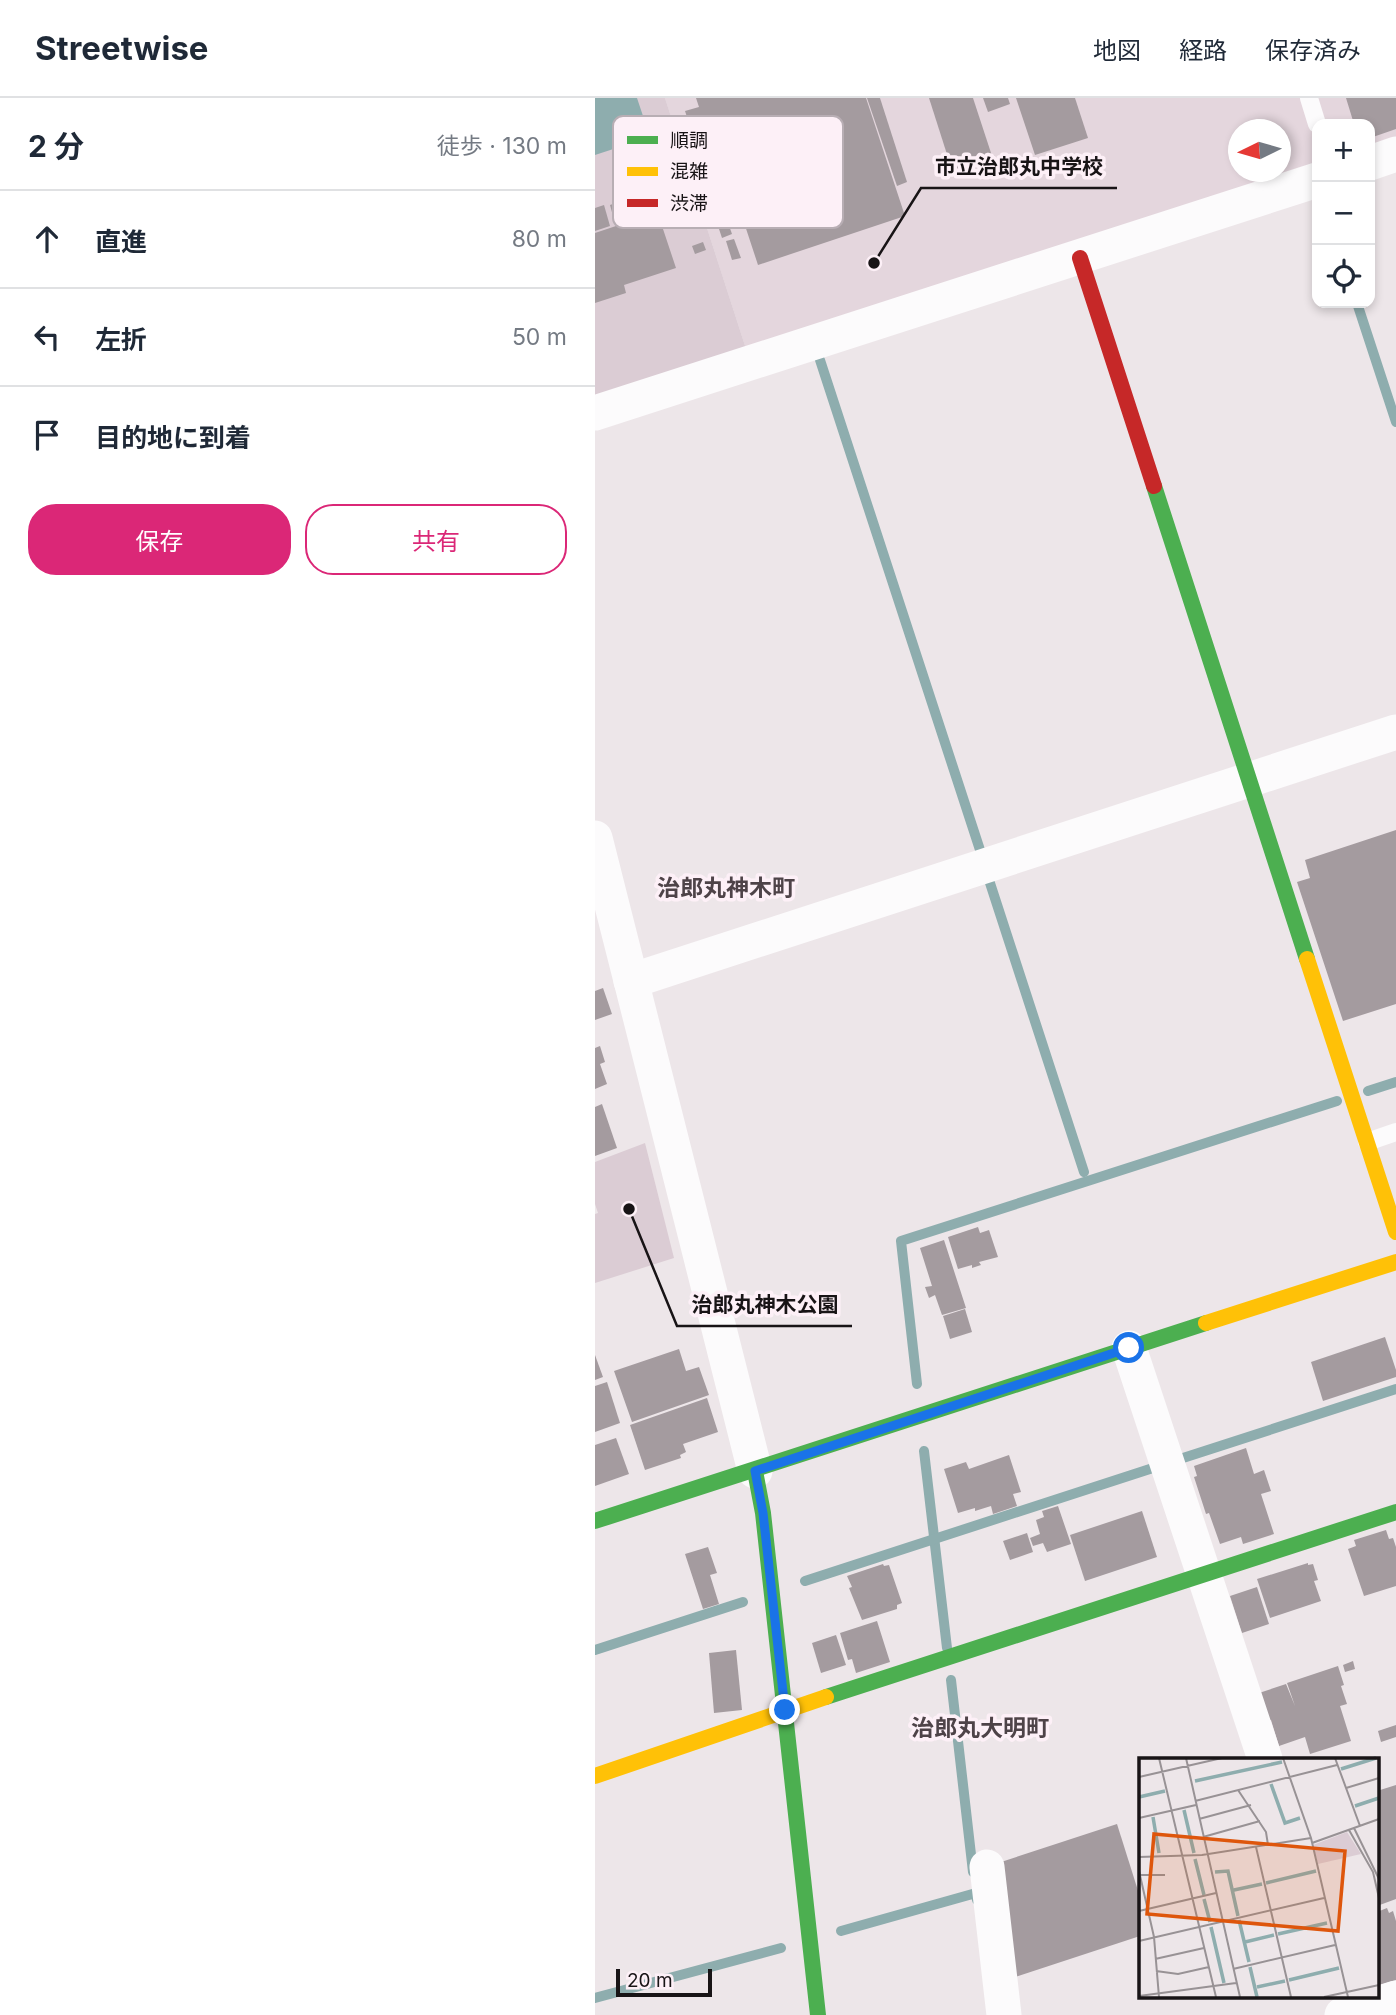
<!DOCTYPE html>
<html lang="ja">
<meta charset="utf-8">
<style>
:root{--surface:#fff;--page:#f2f2f3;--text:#1f2937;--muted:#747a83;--line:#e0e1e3;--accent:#db2777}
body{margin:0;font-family:Inter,"Noto Sans JP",sans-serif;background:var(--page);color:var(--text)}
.controls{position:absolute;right:21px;top:21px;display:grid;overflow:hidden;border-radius:14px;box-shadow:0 4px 10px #0003}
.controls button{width:63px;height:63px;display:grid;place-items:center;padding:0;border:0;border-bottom:2px solid var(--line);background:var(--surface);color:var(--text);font:35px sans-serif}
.compass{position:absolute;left:633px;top:21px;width:63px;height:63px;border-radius:50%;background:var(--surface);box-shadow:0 4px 10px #0003;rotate:265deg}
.scale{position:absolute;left:21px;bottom:18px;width:96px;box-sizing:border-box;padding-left:7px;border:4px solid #181416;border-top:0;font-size:19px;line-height:24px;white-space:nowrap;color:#181416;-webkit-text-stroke:5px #fdf0f7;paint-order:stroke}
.stop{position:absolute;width:21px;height:21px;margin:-16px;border:5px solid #1a73e8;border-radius:50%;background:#fff}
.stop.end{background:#1a73e8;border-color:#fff;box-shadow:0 2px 7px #0008}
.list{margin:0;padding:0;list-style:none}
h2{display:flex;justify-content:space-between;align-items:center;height:91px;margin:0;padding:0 28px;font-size:30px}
h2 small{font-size:23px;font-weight:400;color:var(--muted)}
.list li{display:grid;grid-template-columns:46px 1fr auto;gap:21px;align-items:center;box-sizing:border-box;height:98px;padding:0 28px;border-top:2px solid var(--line)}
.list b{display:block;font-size:26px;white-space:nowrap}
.list em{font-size:23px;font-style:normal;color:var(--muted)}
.actions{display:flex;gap:14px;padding:21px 28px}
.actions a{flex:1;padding:16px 0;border:2px solid var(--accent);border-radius:28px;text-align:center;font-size:24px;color:var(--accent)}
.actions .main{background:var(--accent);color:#fff}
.icon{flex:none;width:38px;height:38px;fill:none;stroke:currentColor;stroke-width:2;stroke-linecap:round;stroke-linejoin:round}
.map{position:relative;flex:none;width:801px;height:1917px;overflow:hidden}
header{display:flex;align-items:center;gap:42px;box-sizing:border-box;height:98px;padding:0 35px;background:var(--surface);border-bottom:2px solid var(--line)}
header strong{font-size:33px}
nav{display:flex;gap:38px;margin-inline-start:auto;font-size:24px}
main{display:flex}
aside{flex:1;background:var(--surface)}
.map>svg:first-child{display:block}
.built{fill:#e4d6dd;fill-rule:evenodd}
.green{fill:#dbccd4}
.water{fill:#8eadae}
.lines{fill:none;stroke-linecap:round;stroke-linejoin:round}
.stream{stroke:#8eadae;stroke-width:10}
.building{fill:#a49b9f}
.lane{stroke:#fcfbfc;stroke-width:18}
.street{stroke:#fcfbfc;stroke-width:35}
.fast{stroke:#4caf50;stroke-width:16}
.slow{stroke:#ffc107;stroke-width:16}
.jam{stroke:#c62828;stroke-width:16}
.route{stroke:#1a73e8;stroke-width:9}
.labels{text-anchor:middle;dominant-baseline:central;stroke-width:7;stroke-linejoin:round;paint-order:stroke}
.quarter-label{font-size:23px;font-weight:bold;fill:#4e4348;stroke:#fdf0f7}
.inset-river{fill:none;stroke:#8eadae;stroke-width:3.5}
.inset-road{fill:none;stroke:#989295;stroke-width:2}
.view{fill:#de560c;fill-opacity:0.15;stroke:#de560c;stroke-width:3.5}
.inset-edge{fill:none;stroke:#181416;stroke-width:3.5}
.key{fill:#fdf0f7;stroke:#b8aeb4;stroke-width:2}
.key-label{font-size:19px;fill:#181416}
.leader{fill:none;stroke:#181416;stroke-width:2.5}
.callout-dot{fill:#181416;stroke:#fdf0f7;stroke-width:2.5}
.callout-label{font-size:21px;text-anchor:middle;font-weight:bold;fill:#181416;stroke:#fdf0f7;stroke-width:7;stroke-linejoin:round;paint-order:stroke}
</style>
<header>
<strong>Streetwise</strong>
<nav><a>地図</a><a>経路</a><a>保存済み</a></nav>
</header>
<main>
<aside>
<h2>2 分<small>徒歩 · 130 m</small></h2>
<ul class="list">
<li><svg class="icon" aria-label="ahead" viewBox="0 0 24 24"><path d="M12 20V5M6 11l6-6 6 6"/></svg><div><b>直進</b></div><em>80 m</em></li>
<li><svg class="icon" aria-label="left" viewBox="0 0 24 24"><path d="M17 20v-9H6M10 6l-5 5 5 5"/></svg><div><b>左折</b></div><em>50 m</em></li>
<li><svg class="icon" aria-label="arrive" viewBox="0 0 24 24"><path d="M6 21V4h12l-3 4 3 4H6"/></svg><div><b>目的地に到着</b></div></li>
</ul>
<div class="actions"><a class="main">保存</a><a>共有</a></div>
</aside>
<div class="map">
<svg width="801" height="1917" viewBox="0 0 801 1917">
<rect width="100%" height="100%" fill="#ede6e9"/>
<path class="built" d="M70,0H801V46L775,54V26H722V71L153,257ZM643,32H685V74H643Z"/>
<g class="green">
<polygon points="0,0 70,0 153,257 0,305"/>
<polygon points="50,1045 79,1160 0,1185 0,1116 3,1115 0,1106 0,1064"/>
</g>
<polygon class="water" points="0,0 42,0 55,39 0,57"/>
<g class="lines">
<g class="stream">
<polyline points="762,205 801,324"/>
<polyline points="225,262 386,755"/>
<polyline points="395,785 489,1074"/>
<polyline points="773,993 801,984"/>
<polyline points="322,1286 306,1143 742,1003"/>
<polyline points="329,1353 352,1550"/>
<polyline points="588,1360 801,1291"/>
<polyline points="210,1483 561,1369"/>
<polyline points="0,1552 148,1504"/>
<polyline points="356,1582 378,1774"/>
<polyline points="246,1833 381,1795 382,1802"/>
<polyline points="0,1900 186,1850"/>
</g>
</g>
<g class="building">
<polygon points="101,0 271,0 310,118 163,167 136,85 116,91 90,13 104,9"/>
<polygon points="272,0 285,0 312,84 302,88"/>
<polygon points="334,0 378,0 397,58 357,72"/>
<polygon points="388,0 413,0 415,6 393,14"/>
<polygon points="421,0 480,0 493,40 440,57"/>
<polygon points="751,0 801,0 801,31 775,40 775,26 759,26"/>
<polygon points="41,98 44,110 18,118 15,107"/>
<polygon points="9,107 15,128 0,133 0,110"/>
<polygon points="60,115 62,122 65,122 81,170 29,187 31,195 0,205 0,135"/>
<polygon points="131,119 137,136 127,140 121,122"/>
<polygon points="139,141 146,160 137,162 131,143"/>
<polygon points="108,144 111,152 100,156 97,148"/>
<polygon points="801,732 801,906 748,923 702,784 715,780 710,762"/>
<polygon points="8,890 17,916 0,922 0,893"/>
<polygon points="5,948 10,964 5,966 12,986 0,991 0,950"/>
<polygon points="7,1006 22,1050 0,1058 0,1009"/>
<polygon points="383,1129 385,1135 394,1132 403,1159 384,1164 386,1167 377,1170 377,1167 363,1171 353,1139"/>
<polygon points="349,1142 371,1210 347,1217 340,1197 334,1200 330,1189 337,1188 325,1150"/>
<polygon points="370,1211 377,1234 355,1241 348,1218"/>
<polygon points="790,1239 801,1272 801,1279 728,1303 716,1264"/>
<polygon points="84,1251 91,1273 104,1269 114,1297 37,1324 19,1273"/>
<polygon points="0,1257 8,1279 0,1282"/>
<polygon points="12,1284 25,1325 0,1334 0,1288"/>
<polygon points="112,1300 123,1334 88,1346 91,1354 85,1357 86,1360 50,1372 35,1327"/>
<polygon points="21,1340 34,1376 0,1388 0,1347"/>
<polygon points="651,1350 659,1376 669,1372 676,1393 666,1396 679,1436 648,1446 646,1439 625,1446 614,1415 611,1416 599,1379 602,1378 599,1368"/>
<polygon points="414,1357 426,1394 418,1396 422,1408 398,1416 396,1408 380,1413 380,1410 363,1415 349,1371 371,1364 374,1371"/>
<polygon points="463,1408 476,1446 452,1454 448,1445 438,1448 435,1440 445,1436 441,1422 449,1419 447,1413"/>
<polygon points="547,1413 562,1459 490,1483 475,1437"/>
<polygon points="791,1432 794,1441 798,1440 801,1449 801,1488 769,1498 753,1451 761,1448 759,1442"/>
<polygon points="432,1435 438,1454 415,1462 408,1443"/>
<polygon points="113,1449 122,1475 115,1477 124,1506 108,1511 90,1456"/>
<polygon points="713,1465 713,1467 718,1466 723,1482 719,1483 726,1503 675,1520 662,1481"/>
<polygon points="288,1466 289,1468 294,1467 307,1505 302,1507 302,1511 267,1522 254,1490 257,1489 252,1478"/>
<polygon points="662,1489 674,1526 647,1535 635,1498"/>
<polygon points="282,1523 295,1564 261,1575 257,1561 253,1562 245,1535"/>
<polygon points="241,1537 251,1567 226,1575 217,1545"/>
<polygon points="141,1552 147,1612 119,1615 114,1555"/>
<polygon points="758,1563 760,1571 750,1574 748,1567"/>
<polygon points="743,1568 749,1587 746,1588 752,1606 745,1608 756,1643 715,1656 710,1639 684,1648 676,1622 672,1623 664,1595 691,1586 700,1608 692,1585"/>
<polygon points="801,1627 801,1639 786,1644 783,1633"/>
<polygon points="801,1687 801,1801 782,1808 782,1693"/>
<polygon points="522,1726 545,1799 545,1838 417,1880 403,1765"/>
<polygon points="792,1810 794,1815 798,1813 801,1823 801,1882 785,1887 785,1884 782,1885 782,1814"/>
</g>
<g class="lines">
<g class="lane">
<polyline points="714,0 722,26"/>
<polyline points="772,1044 801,1034"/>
</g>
<g class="street">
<polyline points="775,65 801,56"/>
<polyline points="0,315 722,82"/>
<polyline points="0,740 160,1373"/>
<polyline points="36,883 801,634"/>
<polyline points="534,1250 670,1661"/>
<polyline points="392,1769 409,1917"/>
<polyline points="747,1917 801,1900"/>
</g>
<g class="fast">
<polyline points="559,388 712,861"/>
<polyline points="160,1373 168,1415 223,1917"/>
<polyline points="0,1423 611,1225"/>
<polyline points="231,1599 801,1414"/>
</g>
<g class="slow">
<polyline points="712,861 801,1134"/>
<polyline points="611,1225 801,1164"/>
<polyline points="0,1678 231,1599"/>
</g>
<polyline class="jam" points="485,160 559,388"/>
</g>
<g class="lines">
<polyline class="route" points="190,1612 168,1415 160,1373 534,1250"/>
</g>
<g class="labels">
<g class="quarter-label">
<text x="131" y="790">治郎丸神木町</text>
<text x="385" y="1630">治郎丸大明町</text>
</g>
</g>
<g transform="translate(544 1660)">
<rect width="240" height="240" fill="#ede6e9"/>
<path d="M208,74L222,96L179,106L174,87Z" fill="#dbccd4"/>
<path class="inset-river" d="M202,11L237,0M56,23L143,4M132,26L146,65L161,60M0,39L26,33M216,48L240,40M45,52L55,95M14,59L20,95M56,101L65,137M76,114L89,113L99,158M127,125L177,113M95,132L123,126M65,141L71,164M100,162L110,204M72,169L85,225M139,176L188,165M106,184L135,177M111,209L118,239M150,222L200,210M118,229L146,223"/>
<path class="inset-road" d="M20,0L77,239M47,0L101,239M144,0L172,80L209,239M196,0L221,68M0,19L83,0M207,30L240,20M99,32L127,74L129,87M56,43L198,7M0,60L57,47M60,61L112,47M215,70L240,121M210,72L234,114L240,140M64,79L121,63M173,85L240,61M117,89L152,239M0,99L63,97L172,80M0,113L15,179L20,239M1,117H26M0,153L77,135M0,183L185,140M16,201L65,190M94,211L196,187M17,213L39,216L70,209M0,238L97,225M185,239L240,227"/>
<path class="view" d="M15,76L206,93L199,173L8,156Z"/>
<rect width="240" height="240" class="inset-edge"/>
</g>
<rect x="18" y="18" width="230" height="112" rx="10" class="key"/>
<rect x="32" y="38" width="31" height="8" fill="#4caf50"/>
<rect x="32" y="69" width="31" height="9" fill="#ffc107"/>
<rect x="32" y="101" width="31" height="8" fill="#c62828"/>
<g class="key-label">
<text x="75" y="49">順調</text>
<text x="75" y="80">混雑</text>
<text x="75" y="112">渋滞</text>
</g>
<path class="leader" d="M279 165L326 90H522M34 1111L82 1228H257"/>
<g class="callout-dot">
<circle cx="279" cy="165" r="7"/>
<circle cx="34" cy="1111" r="7"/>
</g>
<g class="callout-label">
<text x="424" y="76">市立治郎丸中学校</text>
<text x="170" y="1214">治郎丸神木公園</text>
</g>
</svg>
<div class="controls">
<button>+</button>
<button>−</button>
<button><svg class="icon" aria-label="locate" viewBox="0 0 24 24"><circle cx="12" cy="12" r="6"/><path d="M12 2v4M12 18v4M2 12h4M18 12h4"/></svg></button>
</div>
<svg class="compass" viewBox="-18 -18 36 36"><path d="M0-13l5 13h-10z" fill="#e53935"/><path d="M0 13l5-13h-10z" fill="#747a83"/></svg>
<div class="scale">20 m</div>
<div class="stop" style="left:534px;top:1250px"></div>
<div class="stop end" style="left:190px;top:1612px"></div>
</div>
</main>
